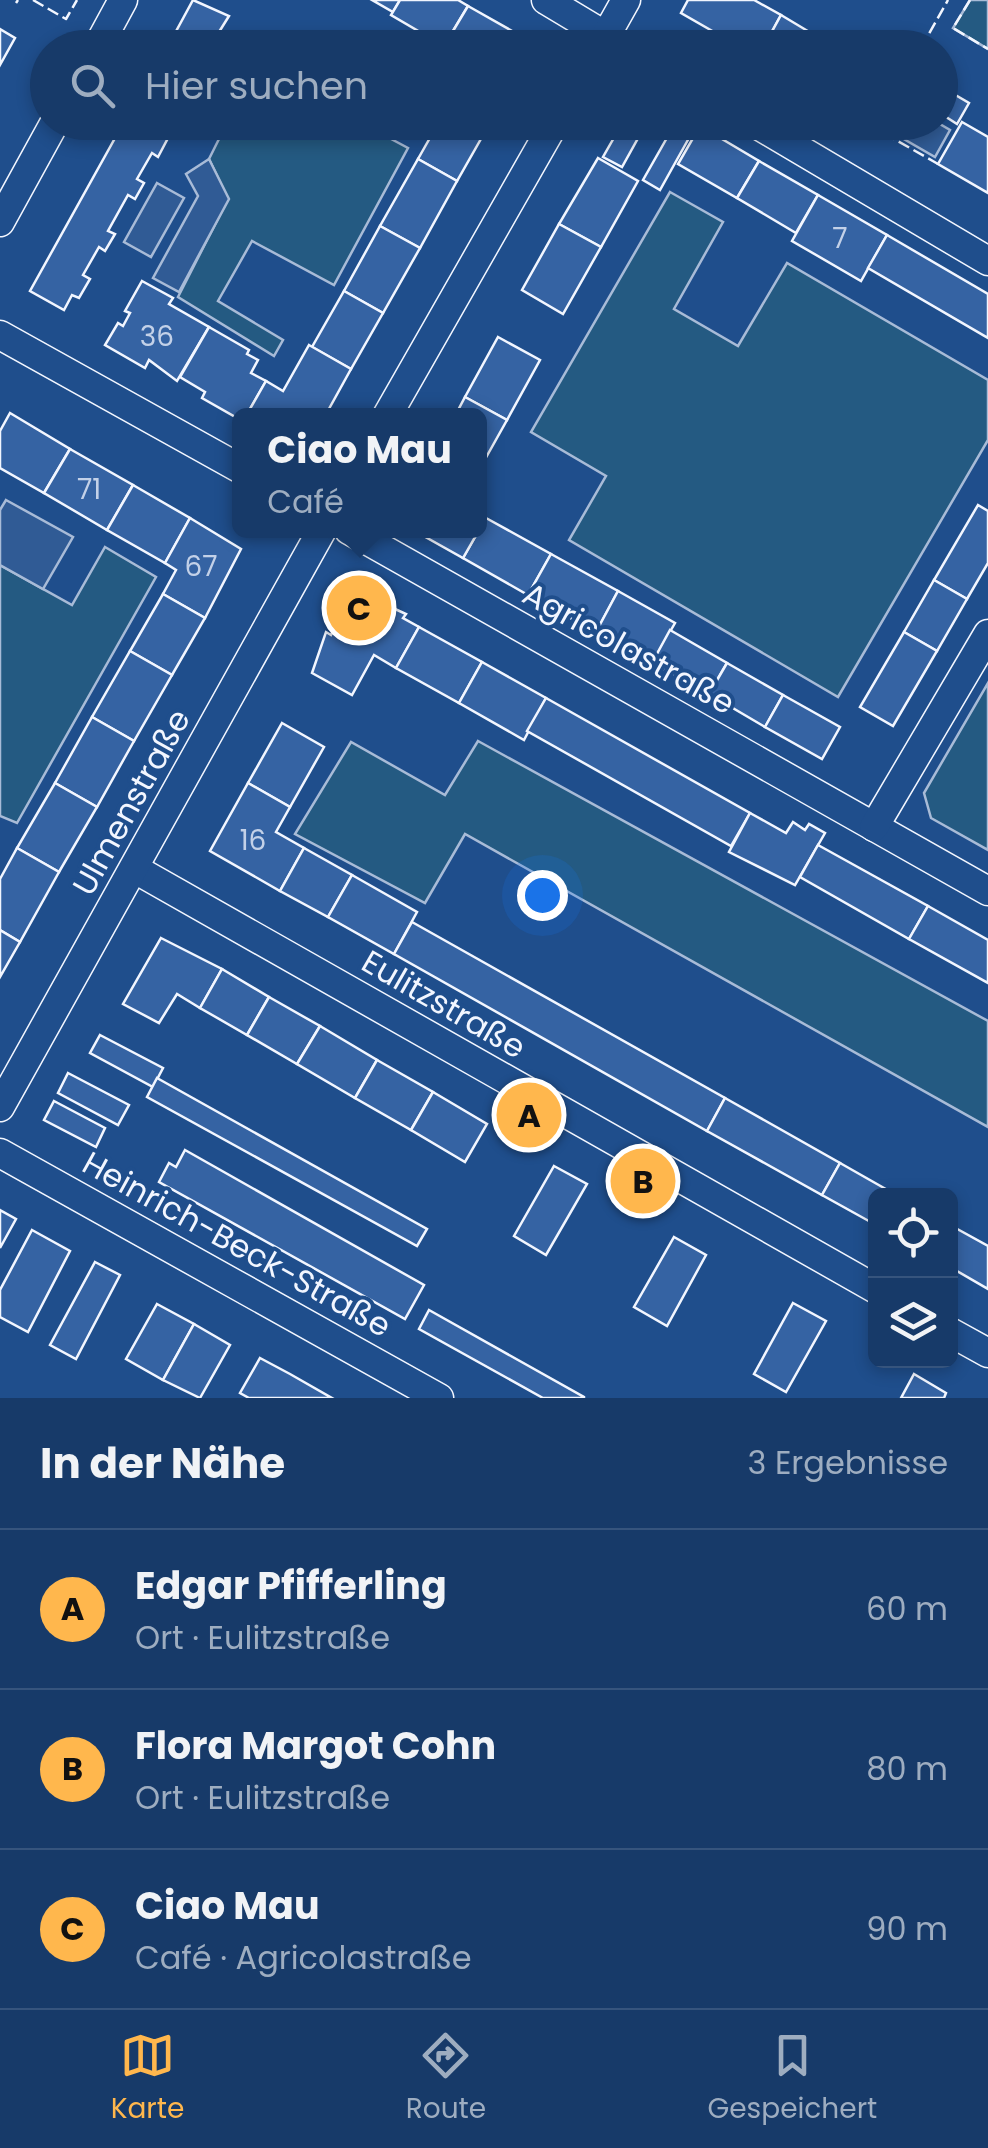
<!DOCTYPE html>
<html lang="de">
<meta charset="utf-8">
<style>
:root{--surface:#173a69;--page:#244571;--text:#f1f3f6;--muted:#9eadc0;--line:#36547d;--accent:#ffb74d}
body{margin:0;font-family:Poppins,sans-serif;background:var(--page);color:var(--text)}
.controls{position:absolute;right:30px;bottom:30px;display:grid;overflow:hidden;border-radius:15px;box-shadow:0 5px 15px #0003}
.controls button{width:90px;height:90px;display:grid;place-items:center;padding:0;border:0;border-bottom:2px solid var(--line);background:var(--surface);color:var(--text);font:50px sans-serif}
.you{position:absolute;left:542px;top:895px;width:35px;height:35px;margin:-25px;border:8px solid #fff;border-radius:50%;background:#1a73e8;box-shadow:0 0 0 15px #1a73e833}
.badge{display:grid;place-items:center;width:65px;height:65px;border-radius:50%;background:var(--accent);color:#111;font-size:32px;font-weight:700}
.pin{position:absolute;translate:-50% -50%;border:5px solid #fff;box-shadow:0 2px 10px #0006}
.popup{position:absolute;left:232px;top:408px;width:255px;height:130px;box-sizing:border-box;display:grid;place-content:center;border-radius:15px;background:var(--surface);filter:drop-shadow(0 2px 8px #0005);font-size:32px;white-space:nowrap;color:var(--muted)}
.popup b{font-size:38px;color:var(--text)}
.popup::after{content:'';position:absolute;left:50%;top:100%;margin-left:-20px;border:20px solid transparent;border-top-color:var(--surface)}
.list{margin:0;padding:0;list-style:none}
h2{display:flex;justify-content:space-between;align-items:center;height:130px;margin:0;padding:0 40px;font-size:42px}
h2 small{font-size:32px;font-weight:400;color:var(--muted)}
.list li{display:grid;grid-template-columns:65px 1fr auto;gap:30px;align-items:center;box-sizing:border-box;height:160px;padding:0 40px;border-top:2px solid var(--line)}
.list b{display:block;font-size:38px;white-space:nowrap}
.list p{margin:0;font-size:32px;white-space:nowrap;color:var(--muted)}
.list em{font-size:32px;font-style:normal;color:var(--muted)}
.icon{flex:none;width:55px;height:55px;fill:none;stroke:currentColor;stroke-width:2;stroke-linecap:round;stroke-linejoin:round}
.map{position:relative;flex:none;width:988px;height:1398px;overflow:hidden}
.search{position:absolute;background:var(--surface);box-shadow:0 5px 15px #0003;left:30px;right:30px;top:30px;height:110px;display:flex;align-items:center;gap:25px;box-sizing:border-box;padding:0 35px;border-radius:55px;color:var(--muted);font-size:38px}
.sheet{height:610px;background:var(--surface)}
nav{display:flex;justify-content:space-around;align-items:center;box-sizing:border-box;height:140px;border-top:2px solid var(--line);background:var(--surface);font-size:28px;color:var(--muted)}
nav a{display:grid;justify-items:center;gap:5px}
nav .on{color:var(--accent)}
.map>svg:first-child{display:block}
.green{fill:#245a82;stroke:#a8bbd7;stroke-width:2.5}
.parking{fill:#305b95;stroke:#a8bbd7;stroke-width:2.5}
.building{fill:#3563a3;stroke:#f2f6ff;stroke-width:2.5}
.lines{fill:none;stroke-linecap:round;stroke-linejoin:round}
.minor-casing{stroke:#f2f6ff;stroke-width:31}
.minor{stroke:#1f4e8c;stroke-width:28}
.fence{stroke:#f2f6ff;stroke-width:2.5;stroke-dasharray:12 5;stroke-linecap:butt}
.labels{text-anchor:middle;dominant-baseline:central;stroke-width:8;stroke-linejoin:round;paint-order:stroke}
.number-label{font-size:28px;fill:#c3d1e8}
.street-label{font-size:32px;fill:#f2f6ff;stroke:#1f4e8c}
</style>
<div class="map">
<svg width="988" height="1398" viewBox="0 0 988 1398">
<rect width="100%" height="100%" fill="#1f4e8c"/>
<g class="green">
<polygon points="970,0 988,0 988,49 953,28"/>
<polygon points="227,123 361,123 408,148 334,285 252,241 218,301 283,340 274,356 178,297 228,199 209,159"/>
<polygon points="670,192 723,222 674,309 738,346 787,263 988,380 988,440 838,697 569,540 606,476 531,432"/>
<polygon points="105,547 156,577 17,823 0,816 0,565 72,605"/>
<polygon points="988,683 988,850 931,818 924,793"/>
<polygon points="478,741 988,1021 988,1127 465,834 425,903 295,834 351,742 445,795"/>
</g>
<g class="parking">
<polygon points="896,122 938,123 950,130 935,157 890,131"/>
<polygon points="209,159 229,199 179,292 153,278 198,196 186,174"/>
<polygon points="157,183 184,198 151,257 124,242"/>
<polygon points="6,500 73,537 43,589 0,565 0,510"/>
</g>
<g class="building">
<polygon points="193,0 229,16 219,32 226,35 222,42 219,48 167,48"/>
<polygon points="372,0 400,0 393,12"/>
<polygon points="400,0 458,0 468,6 444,46 391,15"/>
<polygon points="688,0 754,0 781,15 763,48 742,48 681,13"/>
<polygon points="468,6 528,40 531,48 444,46"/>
<polygon points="781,15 836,48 763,48"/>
<polygon points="0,29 15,38 0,65"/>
<polygon points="940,86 969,103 957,124 940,113"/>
<polygon points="124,122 169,122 162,135 168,138 158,157 152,153 137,179 144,183 135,199 128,195 108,231 115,234 105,251 99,247 83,275 90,279 79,298 72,295 64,310 30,291"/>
<polygon points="439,122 490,123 457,181 418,159"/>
<polygon points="623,122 647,122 622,167 603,157"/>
<polygon points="676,122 694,129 660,190 643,180"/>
<polygon points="962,122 988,137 988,193 938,164"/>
<polygon points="700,126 759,161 737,198 678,164"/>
<polygon points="598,158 638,181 601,247 559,224"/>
<polygon points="418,159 457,181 420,248 380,226"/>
<polygon points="759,161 818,195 796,233 737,198"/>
<polygon points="818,195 887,235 861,281 792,241"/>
<polygon points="559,224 601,247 563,314 522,290"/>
<polygon points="380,226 420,248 383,313 344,291"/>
<polygon points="887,235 988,294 988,338 868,268"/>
<polygon points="142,281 173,298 169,304 209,327 177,381 149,360 145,368 105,345 118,323 123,326 130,313 125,311"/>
<polygon points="344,291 383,313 351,369 312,347"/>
<polygon points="209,327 249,350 247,354 258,360 251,373 266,381 246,416 239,419 202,398 205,392 180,377"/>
<polygon points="498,337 540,360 507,420 465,397"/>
<polygon points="309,345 351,369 325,416 246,416 266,381 283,391"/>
<polygon points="465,397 507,420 479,470 479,416 455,416"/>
<polygon points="10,413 70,449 44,493 0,468 0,431"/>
<polygon points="70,449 133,485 107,530 44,493"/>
<polygon points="133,485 190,518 165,563 107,530"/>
<polygon points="978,505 988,511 988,563 967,599 934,580"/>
<polygon points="190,518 241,549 205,618 163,594 176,570 165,563"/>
<polygon points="486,518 551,554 528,595 463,558"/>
<polygon points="413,530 479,530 463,558"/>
<polygon points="551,554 618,591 596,632 528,595"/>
<polygon points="934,580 967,599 937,651 904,632"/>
<polygon points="360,590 393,613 395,609 406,614 403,618 419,627 396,668 374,655 352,695 312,673 326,632 331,635 350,594"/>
<polygon points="618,591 675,623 652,663 596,632"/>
<polygon points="163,594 205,618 172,675 130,651"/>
<polygon points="419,627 482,662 459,703 396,668"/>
<polygon points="670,630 727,663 709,694 652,663"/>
<polygon points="904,632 937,651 893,726 860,707"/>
<polygon points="130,651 172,675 134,741 92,717"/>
<polygon points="482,662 546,698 524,740 459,703"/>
<polygon points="727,663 783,695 765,727 709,694"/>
<polygon points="783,695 840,727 822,759 765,727"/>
<polygon points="546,698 750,813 731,846 527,731"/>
<polygon points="92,717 134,741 97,807 55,783"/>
<polygon points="282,723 324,747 290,807 248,783"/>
<polygon points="55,783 97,807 59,872 17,848"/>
<polygon points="248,783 290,807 276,832 304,848 280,891 210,851"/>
<polygon points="750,813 786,833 793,822 805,830 809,824 825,833 795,885 729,852"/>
<polygon points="818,845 928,906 909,939 800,877"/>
<polygon points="17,848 59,872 20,942 0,930 0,879"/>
<polygon points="304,848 352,875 328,917 280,891"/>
<polygon points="352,875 417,912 394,954 328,917"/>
<polygon points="928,906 988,940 988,983 909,939"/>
<polygon points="412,922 725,1098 707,1131 394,954"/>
<polygon points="0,930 20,942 0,977"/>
<polygon points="161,938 222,969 200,1008 177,994 159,1023 123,1004"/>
<polygon points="222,969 269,997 247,1035 200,1008"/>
<polygon points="269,997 320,1026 297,1064 247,1035"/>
<polygon points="320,1026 377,1060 355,1098 297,1064"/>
<polygon points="100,1035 163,1068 153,1087 90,1053"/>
<polygon points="377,1060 433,1092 411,1130 355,1098"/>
<polygon points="68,1073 129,1105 118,1125 58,1093"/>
<polygon points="157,1078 427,1229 417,1246 147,1097"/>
<polygon points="433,1092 487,1124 465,1162 411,1130"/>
<polygon points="725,1098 840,1163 822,1195 707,1131"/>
<polygon points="54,1101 105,1128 96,1147 44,1120"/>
<polygon points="185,1150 424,1285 405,1319 159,1182 169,1163 176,1167"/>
<polygon points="840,1163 898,1196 876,1196 876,1225 822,1195"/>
<polygon points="554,1166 587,1184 546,1255 514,1236"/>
<polygon points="0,1210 16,1219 0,1248"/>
<polygon points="950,1225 988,1246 988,1289 950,1267"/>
<polygon points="32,1230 70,1251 28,1332 0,1317 0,1290"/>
<polygon points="674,1237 706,1255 667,1326 634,1307"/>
<polygon points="95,1262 120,1275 76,1359 50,1345"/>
<polygon points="793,1303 826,1321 786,1392 754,1374"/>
<polygon points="157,1304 194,1324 163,1380 126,1359"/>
<polygon points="429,1310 584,1397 584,1398 543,1398 419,1329"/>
<polygon points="194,1324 230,1345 200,1398 163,1380"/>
<polygon points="260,1358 290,1374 332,1398 249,1398 240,1393"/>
<polygon points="914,1374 946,1393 944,1398 901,1398"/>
</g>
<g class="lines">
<g class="minor-casing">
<g id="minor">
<polyline points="546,0 626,48"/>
<polyline points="97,48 123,0"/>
<polyline points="599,48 626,0"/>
<polyline points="753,122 988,261"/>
<polyline points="0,222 55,122"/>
<polyline points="0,335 239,468"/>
<polyline points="387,416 555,122"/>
<polyline points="349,530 988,891"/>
<polyline points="874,827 988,634"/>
<polyline points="135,869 876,1289"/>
<polyline points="0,1107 322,530"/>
<polyline points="0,1153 439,1398"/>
<polyline points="950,1332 988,1353"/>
</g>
</g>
<use href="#minor" class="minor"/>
<g class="fence">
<polyline points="33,0 66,19 77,0"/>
<polyline points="970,0 953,28 988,49"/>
<polyline points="16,3 18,0"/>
<polyline points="921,48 948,0"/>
<polyline points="878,122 875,128 938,164"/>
</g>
</g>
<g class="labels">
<g class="number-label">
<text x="840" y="238">7</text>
<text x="157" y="336">36</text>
<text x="89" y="489">71</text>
<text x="201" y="566">67</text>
<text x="253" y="840">16</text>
</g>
<g class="street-label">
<text transform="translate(629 648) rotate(29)">Agricolastraße</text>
<text transform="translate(131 802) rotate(-61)">Ulmenstraße</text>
<text transform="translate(444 1004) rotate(30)">Eulitzstraße</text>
<text transform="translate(237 1244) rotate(29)">Heinrich-Beck-Straße</text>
</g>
</g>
</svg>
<div class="controls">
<button><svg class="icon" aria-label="locate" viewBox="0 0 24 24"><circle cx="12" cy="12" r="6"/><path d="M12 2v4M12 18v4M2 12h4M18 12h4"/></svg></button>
<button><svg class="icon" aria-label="layers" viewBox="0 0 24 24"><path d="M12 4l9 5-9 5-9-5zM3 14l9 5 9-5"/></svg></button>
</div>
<div class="you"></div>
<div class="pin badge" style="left:529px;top:1115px">A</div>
<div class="pin badge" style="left:643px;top:1181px">B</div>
<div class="pin badge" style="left:359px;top:608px">C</div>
<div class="popup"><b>Ciao Mau</b>Café</div>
<div class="search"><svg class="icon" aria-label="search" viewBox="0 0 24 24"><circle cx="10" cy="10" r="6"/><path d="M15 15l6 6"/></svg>Hier suchen</div>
</div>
<section class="sheet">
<h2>In der Nähe<small>3 Ergebnisse</small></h2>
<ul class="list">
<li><span class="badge">A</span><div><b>Edgar Pfifferling</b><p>Ort · Eulitzstraße</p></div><em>60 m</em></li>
<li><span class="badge">B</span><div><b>Flora Margot Cohn</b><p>Ort · Eulitzstraße</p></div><em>80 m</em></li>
<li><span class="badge">C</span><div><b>Ciao Mau</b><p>Café · Agricolastraße</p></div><em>90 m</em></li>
</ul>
</section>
<nav>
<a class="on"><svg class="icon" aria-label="map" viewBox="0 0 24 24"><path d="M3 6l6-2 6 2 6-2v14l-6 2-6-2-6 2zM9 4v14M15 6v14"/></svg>Karte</a>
<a><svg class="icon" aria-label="directions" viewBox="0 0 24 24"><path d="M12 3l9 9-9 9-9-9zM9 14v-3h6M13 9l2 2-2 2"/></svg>Route</a>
<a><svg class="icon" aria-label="saved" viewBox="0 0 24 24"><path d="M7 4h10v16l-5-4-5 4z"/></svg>Gespeichert</a>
</nav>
